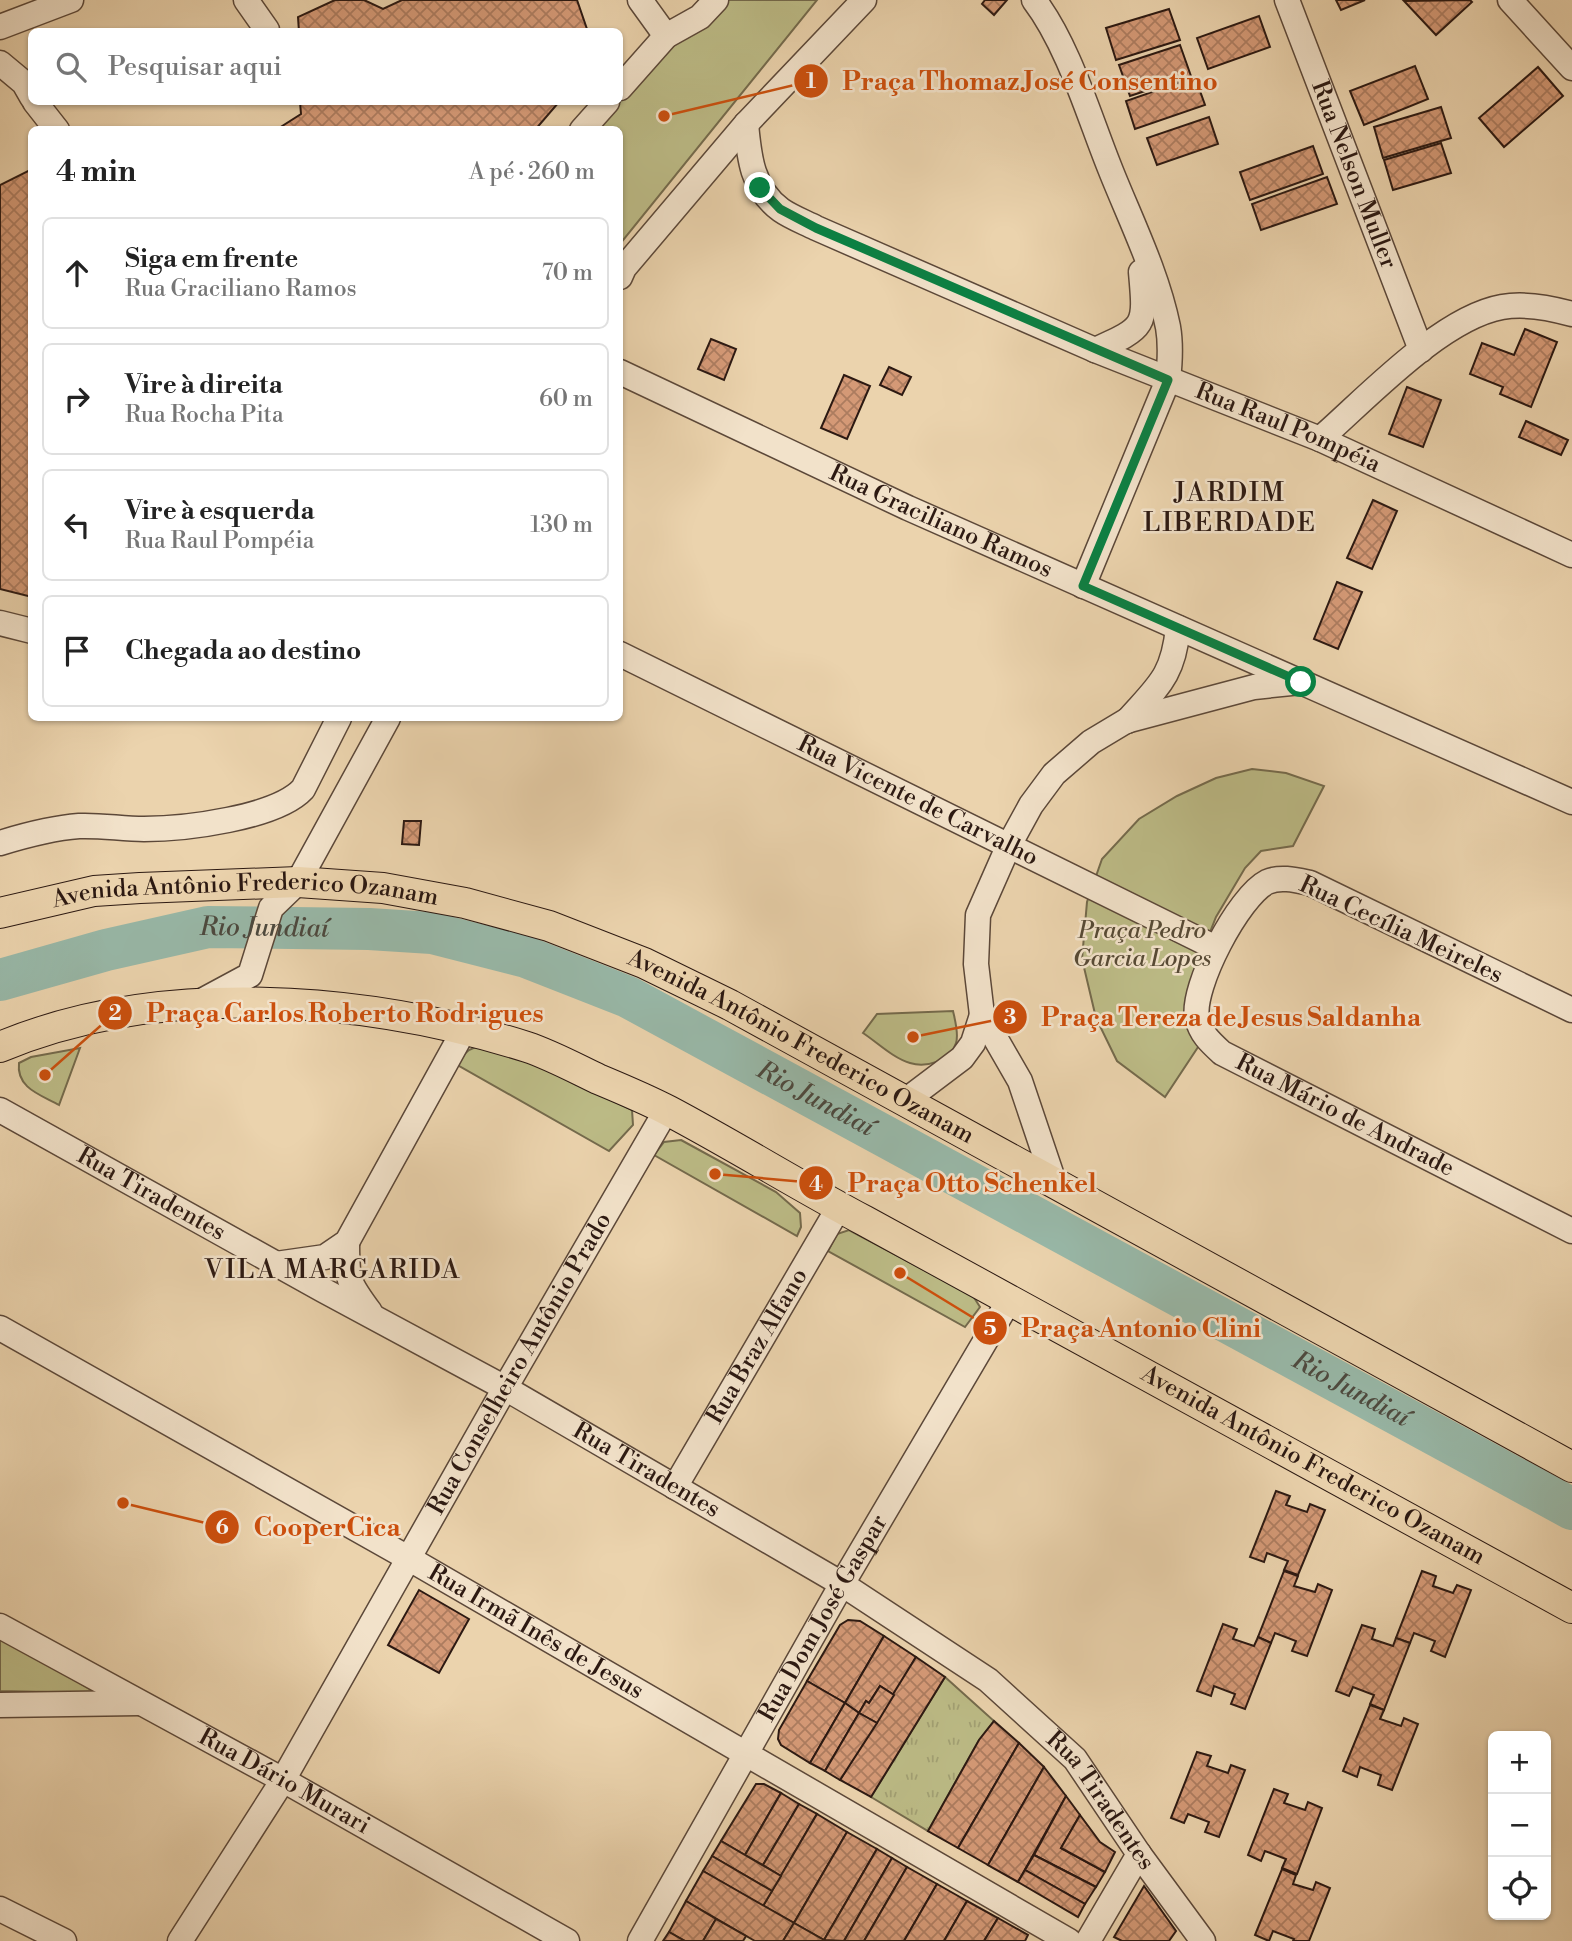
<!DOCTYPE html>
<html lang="pt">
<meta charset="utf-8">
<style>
:root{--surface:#fff;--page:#f2f2f2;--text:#222;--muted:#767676;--line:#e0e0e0}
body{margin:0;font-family:"Libre Bodoni",serif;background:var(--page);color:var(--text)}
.controls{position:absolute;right:21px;bottom:21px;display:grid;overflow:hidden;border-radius:10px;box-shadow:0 2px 5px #0004}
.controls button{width:63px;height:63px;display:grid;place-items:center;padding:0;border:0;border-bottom:2px solid var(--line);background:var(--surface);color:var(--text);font:35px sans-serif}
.stop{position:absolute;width:21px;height:21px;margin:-16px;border:5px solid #0b8043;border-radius:50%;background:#fff}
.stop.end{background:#0b8043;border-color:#fff;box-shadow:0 2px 7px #0008}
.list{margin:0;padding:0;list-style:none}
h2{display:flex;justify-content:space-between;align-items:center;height:91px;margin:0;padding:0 28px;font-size:30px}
h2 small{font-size:23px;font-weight:400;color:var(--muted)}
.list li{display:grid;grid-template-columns:46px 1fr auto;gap:21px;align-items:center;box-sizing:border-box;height:112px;margin:0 14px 14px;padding:0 14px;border:2px solid var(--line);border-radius:10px}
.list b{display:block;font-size:26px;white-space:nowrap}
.list p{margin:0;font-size:23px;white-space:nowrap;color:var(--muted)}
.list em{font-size:23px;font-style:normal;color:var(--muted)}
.icon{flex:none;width:38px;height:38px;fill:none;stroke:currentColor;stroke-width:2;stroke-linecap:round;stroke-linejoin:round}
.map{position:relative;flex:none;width:1572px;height:1941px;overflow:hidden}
.search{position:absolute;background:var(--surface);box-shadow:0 2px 5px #0004;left:28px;top:28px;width:595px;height:77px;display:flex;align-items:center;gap:18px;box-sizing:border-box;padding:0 24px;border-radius:10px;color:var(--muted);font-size:26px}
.panel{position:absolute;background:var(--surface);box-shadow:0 2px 5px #0004;left:28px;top:126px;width:595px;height:595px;border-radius:10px}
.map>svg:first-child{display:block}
.grass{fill:url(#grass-tufts);stroke:#746a4c;stroke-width:2}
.park{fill:#bcbb86;stroke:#746a4c;stroke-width:2}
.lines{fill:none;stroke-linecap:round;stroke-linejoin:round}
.river{stroke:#98b8a8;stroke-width:42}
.building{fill:url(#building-cross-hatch);stroke:#2c1912;stroke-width:2}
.minor-casing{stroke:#5c4839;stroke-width:27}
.major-casing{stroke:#2c1912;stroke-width:32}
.minor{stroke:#f2e2ca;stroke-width:24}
.major{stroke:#ebd3ad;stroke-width:30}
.route{stroke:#0b8043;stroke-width:9}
.labels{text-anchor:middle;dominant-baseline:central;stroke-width:5;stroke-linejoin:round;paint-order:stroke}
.street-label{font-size:24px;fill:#2c1912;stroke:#f2e2ca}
.park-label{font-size:24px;font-style:italic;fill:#574a35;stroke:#f2e2ca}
.neighbourhood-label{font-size:26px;letter-spacing:2px;fill:#2c1912;stroke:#f2e2ca}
.water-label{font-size:26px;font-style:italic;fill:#4c493f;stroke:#f2e2ca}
.leader{fill:none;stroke:#cc4f0d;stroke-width:2.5}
.callout-dot{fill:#cc4f0d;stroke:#f2e2ca;stroke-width:2.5}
.mark-label{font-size:21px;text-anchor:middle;font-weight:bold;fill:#fff}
.callout-label{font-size:26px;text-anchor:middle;font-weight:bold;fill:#cc4f0d;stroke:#f2e2ca;stroke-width:5;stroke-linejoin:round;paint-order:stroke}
</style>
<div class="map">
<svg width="1572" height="1941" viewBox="0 0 1572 1941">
<defs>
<pattern id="grass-tufts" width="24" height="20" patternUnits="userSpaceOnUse" patternTransform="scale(1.75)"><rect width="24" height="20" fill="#bcbb86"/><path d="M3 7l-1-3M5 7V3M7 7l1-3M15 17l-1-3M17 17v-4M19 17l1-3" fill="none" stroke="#a2a073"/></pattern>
<pattern id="building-cross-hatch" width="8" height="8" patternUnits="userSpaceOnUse" patternTransform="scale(1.75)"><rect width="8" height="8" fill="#d49976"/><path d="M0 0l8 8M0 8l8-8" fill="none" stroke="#ac7c5f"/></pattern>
</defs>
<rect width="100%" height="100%" fill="#ebd3ad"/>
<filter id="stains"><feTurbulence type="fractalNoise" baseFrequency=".00286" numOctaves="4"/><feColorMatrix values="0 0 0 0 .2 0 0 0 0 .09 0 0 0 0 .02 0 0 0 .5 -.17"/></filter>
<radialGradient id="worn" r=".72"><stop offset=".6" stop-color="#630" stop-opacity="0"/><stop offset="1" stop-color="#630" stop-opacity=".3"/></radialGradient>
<polygon class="grass" points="945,1677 994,1721 979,1740 928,1831 871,1797"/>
<g class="park">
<polygon points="702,0 817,0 620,244 620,130 592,130 616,102 620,102 620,97"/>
<polygon points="1252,769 1286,773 1324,786 1293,846 1261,851 1245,868 1216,917 1192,978 1202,1041 1165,1097 1117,1061 1096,1018 1082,959 1087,902 1102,859 1139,819 1177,796 1216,778"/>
<path d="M953,1011C955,1020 959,1034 956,1043C951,1061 926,1068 910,1063C893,1058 878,1043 863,1033L877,1014Z"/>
<polygon points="480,1045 544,1067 632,1110 633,1125 609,1151 454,1063 469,1050"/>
<path d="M80,1048L59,1105C41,1095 16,1088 19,1063L31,1057Z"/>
<polygon points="681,1140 776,1192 800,1213 801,1227 797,1236 654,1155 664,1142"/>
<polygon points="849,1230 973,1296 980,1307 965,1327 828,1251 837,1234"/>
<polygon points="0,1635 96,1693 0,1691"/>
</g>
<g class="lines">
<path class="river" id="s1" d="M0,980L106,950L208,927L369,929L432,933L526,957L628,997L1572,1509"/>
</g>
<g class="building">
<polygon points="335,0 364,0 383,9 402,0 577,0 588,32 299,32 298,17"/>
<polygon points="985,0 1007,0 994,15 982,4"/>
<polygon points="1336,0 1365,0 1341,10"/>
<polygon points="1470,0 1472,2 1436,35 1404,1"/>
<polygon points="1169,9 1180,40 1116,60 1106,28"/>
<polygon points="1259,16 1270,47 1208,69 1197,38"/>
<polygon points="1180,45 1191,76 1130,96 1119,65"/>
<polygon points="1415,66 1428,99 1364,125 1350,91"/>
<polygon points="1538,67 1563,96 1504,147 1479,118"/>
<polygon points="1195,77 1205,105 1135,129 1126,101"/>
<polygon points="300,102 559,102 535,130 276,130 301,114"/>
<polygon points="1441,107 1451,138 1383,158 1374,127"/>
<polygon points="1209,117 1218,144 1157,165 1147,138"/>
<polygon points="1441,143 1451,173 1393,190 1384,160"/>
<polygon points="1313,146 1323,174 1250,200 1240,172"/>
<polygon points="32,169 32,597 0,589 0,185"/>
<polygon points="1327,177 1337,204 1261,230 1252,204"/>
<polygon points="1525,329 1557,342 1531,407 1500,394 1503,387 1470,374 1482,343 1514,355"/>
<polygon points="711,339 736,349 724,380 698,369"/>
<polygon points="889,367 911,377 902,395 880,385"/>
<polygon points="844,375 870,386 847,439 821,428"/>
<polygon points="1407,387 1441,400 1423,447 1389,434"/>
<polygon points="1526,421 1568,440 1561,455 1519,437"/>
<polygon points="1373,500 1397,511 1372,569 1347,558"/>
<polygon points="1337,582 1362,592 1338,649 1314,639"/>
<polygon points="404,821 421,821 419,845 402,844"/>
<polygon points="1276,1491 1290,1496 1286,1505 1307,1512 1310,1504 1325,1510 1298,1575 1284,1570 1288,1561 1267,1553 1264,1562 1250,1557"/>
<polygon points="1284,1571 1298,1576 1294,1586 1315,1592 1318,1584 1332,1590 1307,1656 1292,1651 1296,1641 1275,1633 1271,1643 1258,1637"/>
<polygon points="1422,1571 1436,1576 1433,1586 1453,1593 1457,1585 1471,1590 1445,1657 1431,1651 1435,1641 1414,1633 1410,1643 1396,1638"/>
<polygon points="419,1590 469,1619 439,1673 388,1645"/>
<polygon points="848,1620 860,1621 884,1636 845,1703 807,1681 840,1625"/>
<polygon points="1223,1624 1237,1629 1233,1639 1254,1646 1258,1637 1271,1643 1245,1709 1231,1704 1235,1694 1214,1686 1211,1696 1197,1691"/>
<polygon points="1362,1625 1375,1629 1372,1639 1393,1646 1396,1638 1410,1643 1384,1710 1370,1704 1374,1695 1353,1687 1349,1696 1336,1691"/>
<polygon points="884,1636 916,1657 894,1695 880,1686 869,1703 866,1701 859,1713 845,1703"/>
<polygon points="916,1657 945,1677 871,1797 840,1780"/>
<polygon points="807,1681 845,1703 810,1763 781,1745 778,1739 779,1730"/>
<polygon points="880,1686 894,1695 877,1723 859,1713 866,1701 869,1703"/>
<polygon points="845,1703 859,1713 825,1771 810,1763"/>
<polygon points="1370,1705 1384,1710 1380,1719 1401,1726 1404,1718 1418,1724 1392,1790 1378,1785 1381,1775 1360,1767 1357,1777 1343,1771"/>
<polygon points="859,1713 877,1723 840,1780 825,1771"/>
<polygon points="994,1721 1019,1743 958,1848 928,1831 979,1740"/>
<polygon points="1019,1743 1044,1767 988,1865 958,1848"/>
<polygon points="1197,1752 1211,1756 1207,1766 1228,1773 1231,1765 1245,1770 1219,1837 1205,1832 1209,1822 1188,1814 1184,1823 1171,1818"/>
<polygon points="1044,1767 1066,1796 1018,1882 988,1865"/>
<polygon points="756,1784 764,1784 781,1793 745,1855 721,1841"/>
<polygon points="1274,1789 1288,1794 1284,1803 1305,1810 1308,1802 1322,1808 1297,1874 1282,1868 1286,1859 1265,1851 1261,1861 1248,1855"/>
<polygon points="781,1793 799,1804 763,1865 745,1855"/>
<polygon points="1066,1796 1080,1815 1061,1848 1105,1872 1096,1887 1034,1855"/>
<polygon points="799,1804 817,1814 781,1876 763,1865"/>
<polygon points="817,1814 847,1832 794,1923 763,1906"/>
<polygon points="1080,1815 1100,1842 1115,1852 1105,1872 1061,1848"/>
<polygon points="847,1832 877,1849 824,1940 794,1923"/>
<polygon points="721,1841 781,1876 772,1891 712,1856"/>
<polygon points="877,1849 892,1858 844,1941 824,1940"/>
<polygon points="1034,1855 1096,1887 1085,1904 1025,1870"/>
<polygon points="712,1856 772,1891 763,1906 703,1871"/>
<polygon points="892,1858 907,1867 864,1941 844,1941"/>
<polygon points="907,1867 937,1884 904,1941 864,1941"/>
<polygon points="1282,1869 1296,1875 1293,1884 1313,1890 1316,1882 1330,1888 1309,1941 1293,1941 1294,1939 1273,1931 1269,1941 1255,1935"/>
<polygon points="1025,1870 1085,1904 1078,1917 1018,1882"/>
<polygon points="703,1871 794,1923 783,1941 755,1941 686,1901"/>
<polygon points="937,1884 967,1901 944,1941 904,1941"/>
<polygon points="1144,1886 1176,1931 1169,1941 1122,1941 1114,1937"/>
<polygon points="686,1901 716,1919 703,1941 685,1941 669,1932"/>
<polygon points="967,1901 998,1918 984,1941 944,1941"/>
<polygon points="998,1918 1028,1935 1025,1941 984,1941"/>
<polygon points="716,1919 746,1936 743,1941 703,1941"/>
<polygon points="794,1923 824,1940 823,1941 783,1941"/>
<polygon points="669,1932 685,1941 663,1941"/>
</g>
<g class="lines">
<g class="minor-casing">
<g id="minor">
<polyline points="246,0 267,30"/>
<polyline points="640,0 666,36"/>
<path d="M1034,0C1069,46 1089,117 1111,171C1131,221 1157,273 1168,327C1171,344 1170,362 1168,380L1083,586"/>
<path id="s2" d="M1287,0L1421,350"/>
<polyline points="1510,0 1572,68"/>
<polyline points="0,27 71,0"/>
<polyline points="0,63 24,83 32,97"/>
<polyline points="620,88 666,36 700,17 716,0"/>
<polyline points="35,102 57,130"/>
<path id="s3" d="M746,124C749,157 752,189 781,210C791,217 804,222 816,228L1095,350L1320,439L1572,555"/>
<polyline points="582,130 607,102"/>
<polyline points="620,277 624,268 746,124 864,0"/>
<path d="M1095,350C1146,327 1146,327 1141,272"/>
<path id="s4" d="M620,372L908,508L1572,802"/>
<path d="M1320,439C1367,398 1441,318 1502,307C1525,303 1551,308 1572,314"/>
<polyline points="0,623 32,631"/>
<path id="s5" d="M620,654L1216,948"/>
<path d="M1127,721C1158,686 1173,677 1178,628"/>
<path d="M0,843C26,835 52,828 79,826C101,825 122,829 144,829C184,829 276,818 303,789L339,718"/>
<polyline points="198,1003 250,975 271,908 298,882 388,718"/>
<path id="s6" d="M1572,1010L1310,883C1296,880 1280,876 1267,882C1239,896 1191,987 1197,1018C1201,1034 1210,1042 1222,1053L1572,1231"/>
<polyline points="905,1101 962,1058 973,1043 982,1015"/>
<path id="s7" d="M0,1110L323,1290L505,1388L842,1584L988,1680L1075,1759L1139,1854L1203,1941"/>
<polyline points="1054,1182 1020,1081 982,1015 976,964 978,915 1008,847 1031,805 1054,774 1091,742 1126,721 1254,687 1301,682"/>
<path d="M347,1242C347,1280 347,1281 370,1312"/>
<polyline points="276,1264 325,1257 347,1242 464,1030"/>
<path id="s8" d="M0,1328L408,1558L1069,1941"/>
<path id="s9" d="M675,1487L839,1207"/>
<path id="s10" d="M0,1626L283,1780L567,1941"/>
<polyline points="0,1705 139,1703"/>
<polyline points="0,1909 64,1941"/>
<path id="s11" d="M180,1941L283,1780L505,1388L667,1109"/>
<path id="s12" d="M640,1941L842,1584L1010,1299"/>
<polyline points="1088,1941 1139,1854"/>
</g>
</g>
<g class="major-casing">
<g id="major">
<path id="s13" d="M0,913L94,891L140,888L298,882L383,888L465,903L549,926L644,963L730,1005L1572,1467"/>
<path id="s14" d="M0,1047C160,980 365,996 527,1047C551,1055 575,1068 598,1079C622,1089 646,1099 669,1111C735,1146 799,1186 865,1221C1102,1349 1337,1479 1572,1608"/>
</g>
</g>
<use href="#minor" class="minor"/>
<use href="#major" class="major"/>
</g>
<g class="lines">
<polyline class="route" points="760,188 780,209 816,228 1168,380 1083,586 1301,682"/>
</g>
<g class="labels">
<g class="street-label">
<text stroke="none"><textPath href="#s2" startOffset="187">Rua Nelson Muller</textPath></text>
<text stroke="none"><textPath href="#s3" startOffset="648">Rua Raul Pompéia</textPath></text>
<text stroke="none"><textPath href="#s4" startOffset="354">Rua Graciliano Ramos</textPath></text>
<text stroke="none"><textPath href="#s5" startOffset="332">Rua Vicente de Carvalho</textPath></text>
<text stroke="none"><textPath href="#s13" startOffset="248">Avenida Antônio Frederico Ozanam</textPath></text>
<text transform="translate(1401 930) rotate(25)">Rua Cecília Meireles</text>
<text stroke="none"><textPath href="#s13" startOffset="836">Avenida Antônio Frederico Ozanam</textPath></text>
<text stroke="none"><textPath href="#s6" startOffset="674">Rua Mário de Andrade</textPath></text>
<text stroke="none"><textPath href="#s7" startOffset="173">Rua Tiradentes</textPath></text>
<text stroke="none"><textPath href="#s9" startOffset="163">Rua Braz Alfano</textPath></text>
<text stroke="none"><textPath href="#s11" startOffset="670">Rua Conselheiro Antônio Prado</textPath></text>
<text stroke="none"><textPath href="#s14" startOffset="1428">Avenida Antônio Frederico Ozanam</textPath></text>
<text stroke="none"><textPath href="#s7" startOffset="740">Rua Tiradentes</textPath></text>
<text stroke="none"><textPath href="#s12" startOffset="371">Rua Dom José Gaspar</textPath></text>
<text stroke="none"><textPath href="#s8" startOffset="616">Rua Irmã Inês de Jesus</textPath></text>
<text stroke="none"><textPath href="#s10" startOffset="324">Rua Dário Murari</textPath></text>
<text stroke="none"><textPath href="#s7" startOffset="1307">Rua Tiradentes</textPath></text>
</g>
<g class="park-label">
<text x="1142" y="931">Praça Pedro<tspan x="1142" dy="28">Garcia Lopes</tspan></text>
</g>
<g class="neighbourhood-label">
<text x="1230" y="493">JARDIM<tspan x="1230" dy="30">LIBERDADE</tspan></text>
<text x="333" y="1270">VILA MARGARIDA</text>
</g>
<g class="water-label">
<text stroke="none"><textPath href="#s1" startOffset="271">Rio Jundiaí</textPath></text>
<text stroke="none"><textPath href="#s1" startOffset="859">Rio Jundiaí</textPath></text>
<text stroke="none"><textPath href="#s1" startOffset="1468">Rio Jundiaí</textPath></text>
</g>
</g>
<path class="leader" d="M664 116L811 81M45 1075L115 1013M913 1037L1010 1017M715 1174L816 1183M900 1273L990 1328M123 1503L222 1527"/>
<g class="callout-dot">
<circle cx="664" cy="116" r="7"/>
<circle cx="45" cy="1075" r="7"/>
<circle cx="913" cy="1037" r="7"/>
<circle cx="715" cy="1174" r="7"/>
<circle cx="900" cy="1273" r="7"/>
<circle cx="123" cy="1503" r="7"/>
<circle cx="811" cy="81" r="18"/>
<circle cx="115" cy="1013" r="18"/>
<circle cx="1010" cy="1017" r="18"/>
<circle cx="816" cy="1183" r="18"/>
<circle cx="990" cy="1328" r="18"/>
<circle cx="222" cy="1527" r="18"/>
</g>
<g class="mark-label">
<text x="811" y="88">1</text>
<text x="115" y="1020">2</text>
<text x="1010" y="1024">3</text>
<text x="816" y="1191">4</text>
<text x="990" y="1335">5</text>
<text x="222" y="1534">6</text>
</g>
<g class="callout-label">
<text x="1030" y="90">Praça Thomaz José Consentino</text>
<text x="345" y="1022">Praça Carlos Roberto Rodrigues</text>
<text x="1231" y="1026">Praça Tereza de Jesus Saldanha</text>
<text x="972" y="1192">Praça Otto Schenkel</text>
<text x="1141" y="1337">Praça Antonio Clini</text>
<text x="327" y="1536">CooperCica</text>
</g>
<rect width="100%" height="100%" filter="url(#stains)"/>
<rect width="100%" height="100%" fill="url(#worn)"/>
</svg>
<div class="controls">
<button>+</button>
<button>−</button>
<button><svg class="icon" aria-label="locate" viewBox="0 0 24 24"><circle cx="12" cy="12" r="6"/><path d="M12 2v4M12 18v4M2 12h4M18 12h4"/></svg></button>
</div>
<div class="stop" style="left:1301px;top:682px"></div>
<div class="stop end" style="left:760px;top:188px"></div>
<div class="search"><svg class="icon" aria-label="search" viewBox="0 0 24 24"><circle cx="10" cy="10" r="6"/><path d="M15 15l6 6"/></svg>Pesquisar aqui</div>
<section class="panel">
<h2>4 min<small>A pé · 260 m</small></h2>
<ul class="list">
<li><svg class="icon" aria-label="ahead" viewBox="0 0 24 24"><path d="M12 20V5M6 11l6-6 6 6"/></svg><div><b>Siga em frente</b><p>Rua Graciliano Ramos</p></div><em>70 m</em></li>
<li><svg class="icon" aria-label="right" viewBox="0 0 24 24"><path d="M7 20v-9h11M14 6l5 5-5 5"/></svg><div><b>Vire à direita</b><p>Rua Rocha Pita</p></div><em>60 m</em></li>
<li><svg class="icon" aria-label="left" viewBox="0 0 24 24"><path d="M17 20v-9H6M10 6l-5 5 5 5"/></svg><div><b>Vire à esquerda</b><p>Rua Raul Pompéia</p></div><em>130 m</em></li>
<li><svg class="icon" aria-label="arrive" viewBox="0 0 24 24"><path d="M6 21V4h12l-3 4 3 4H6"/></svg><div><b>Chegada ao destino</b></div></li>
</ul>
</section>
</div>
